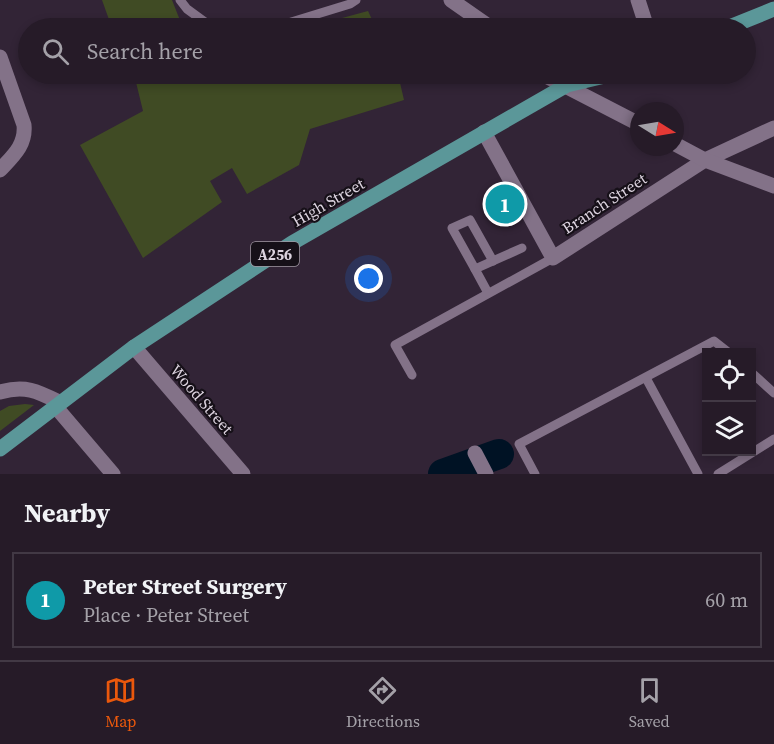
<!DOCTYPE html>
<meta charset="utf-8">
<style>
:root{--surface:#261b28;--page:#322834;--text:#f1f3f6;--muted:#a4a1a8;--line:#423945;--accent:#ea580c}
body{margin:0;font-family:"Source Serif 4",serif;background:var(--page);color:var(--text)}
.controls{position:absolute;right:18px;bottom:18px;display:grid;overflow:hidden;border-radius:0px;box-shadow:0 3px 9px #0003}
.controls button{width:54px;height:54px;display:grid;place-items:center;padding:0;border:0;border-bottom:2px solid var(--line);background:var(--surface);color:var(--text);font:30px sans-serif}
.compass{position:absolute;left:630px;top:102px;width:54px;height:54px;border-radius:50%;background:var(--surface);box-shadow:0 3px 9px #0003;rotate:101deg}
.you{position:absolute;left:369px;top:279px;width:21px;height:21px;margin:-15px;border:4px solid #fff;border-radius:50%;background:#1a73e8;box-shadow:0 0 0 9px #1a73e833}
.badge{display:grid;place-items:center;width:39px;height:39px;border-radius:50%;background:var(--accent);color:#fff;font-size:20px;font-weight:700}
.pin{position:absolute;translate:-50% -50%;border:3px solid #fff;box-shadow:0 2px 6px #0006}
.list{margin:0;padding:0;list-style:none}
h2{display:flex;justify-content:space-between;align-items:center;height:78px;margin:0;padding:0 24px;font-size:26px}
h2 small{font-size:20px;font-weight:400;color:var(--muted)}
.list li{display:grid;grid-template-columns:39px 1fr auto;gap:18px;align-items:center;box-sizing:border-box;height:96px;margin:0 12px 12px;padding:0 12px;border:2px solid var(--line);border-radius:0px}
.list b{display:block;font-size:22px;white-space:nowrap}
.list p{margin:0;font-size:20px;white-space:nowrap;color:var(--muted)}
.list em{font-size:20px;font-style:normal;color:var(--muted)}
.icon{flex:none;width:33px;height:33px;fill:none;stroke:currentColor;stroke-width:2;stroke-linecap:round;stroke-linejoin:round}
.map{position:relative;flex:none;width:774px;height:474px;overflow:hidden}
.search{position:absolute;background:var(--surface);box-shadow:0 3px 9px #0003;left:18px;right:18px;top:18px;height:66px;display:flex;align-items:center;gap:15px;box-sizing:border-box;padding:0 21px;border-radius:33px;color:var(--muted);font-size:22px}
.sheet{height:186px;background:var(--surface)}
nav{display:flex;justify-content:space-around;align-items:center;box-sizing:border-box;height:84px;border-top:2px solid var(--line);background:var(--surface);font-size:16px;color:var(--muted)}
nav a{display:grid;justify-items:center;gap:3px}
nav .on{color:var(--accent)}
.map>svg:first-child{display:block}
.green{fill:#404b24}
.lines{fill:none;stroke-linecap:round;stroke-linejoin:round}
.river{stroke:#001224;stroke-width:30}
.service{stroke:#837288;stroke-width:9}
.minor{stroke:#837288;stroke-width:15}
.tertiary{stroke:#837288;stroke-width:15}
.primary{stroke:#5b9799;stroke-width:15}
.labels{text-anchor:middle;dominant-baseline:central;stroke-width:4.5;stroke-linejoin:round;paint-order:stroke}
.shield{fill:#161018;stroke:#a198a3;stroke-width:1.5}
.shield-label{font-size:15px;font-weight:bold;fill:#dcd3df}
.street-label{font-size:16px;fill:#dcd3df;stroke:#161018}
</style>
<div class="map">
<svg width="774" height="474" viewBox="0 0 774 474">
<rect width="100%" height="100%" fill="#322436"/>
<g class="green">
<polygon points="102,0 172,0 183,28 112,28"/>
<polygon points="368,11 376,28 305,28"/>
<polygon points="134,74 398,74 404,100 310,129 299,165 247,194 232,168 210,181 222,202 143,258 80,145 143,111"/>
<polygon points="25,404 34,405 0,431 0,411 9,406"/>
</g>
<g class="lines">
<polyline class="river" points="443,474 499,454"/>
<g class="service">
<polyline points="180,0 187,9 213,28"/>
<polyline points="246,28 275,27 350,4 356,0"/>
<polyline points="475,269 452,228 470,220 493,261"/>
<polyline points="488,293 475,269 522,248"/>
<polyline points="752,373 774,393"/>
<polyline points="412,375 395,345 553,258"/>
<polyline points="646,378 698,474"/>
<polyline points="535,474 519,444 714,341 728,352"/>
<polyline points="718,474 774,439"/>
</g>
<g class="minor">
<polyline points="638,0 647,28"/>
<path d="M0,57L24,125C26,145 13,156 0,170"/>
<polyline points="484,132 553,258 705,160 774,128"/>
<polyline points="134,347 243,474"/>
<path d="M0,392C25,385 37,391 59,402"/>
<polyline points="55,406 113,474"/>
<polyline points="475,453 486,474"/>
</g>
<g class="tertiary">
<polyline points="451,0 491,28"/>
<polyline points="544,74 548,77 639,124"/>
<polyline points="675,144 705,160 774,186"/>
</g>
<g class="primary">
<polyline points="727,28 774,9"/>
<polyline points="0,449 134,347 292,243 567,85 613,74"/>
</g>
</g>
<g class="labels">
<rect class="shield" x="251" y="242" width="48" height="24" rx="4.5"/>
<g class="shield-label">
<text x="275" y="254">A256</text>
</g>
<g class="street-label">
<text transform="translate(328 202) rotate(-30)">High Street</text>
<text transform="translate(604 203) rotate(-33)">Branch Street</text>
<text transform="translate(202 399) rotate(49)">Wood Street</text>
</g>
</g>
</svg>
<div class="controls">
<button><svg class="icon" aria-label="locate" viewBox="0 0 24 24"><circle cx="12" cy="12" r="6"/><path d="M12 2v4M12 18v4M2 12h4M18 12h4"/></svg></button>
<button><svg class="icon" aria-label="layers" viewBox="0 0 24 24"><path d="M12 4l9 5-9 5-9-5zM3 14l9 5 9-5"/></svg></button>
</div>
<svg class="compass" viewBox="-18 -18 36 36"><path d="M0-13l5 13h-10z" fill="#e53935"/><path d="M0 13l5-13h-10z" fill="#a4a1a8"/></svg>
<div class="you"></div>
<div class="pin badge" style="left:505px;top:204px;background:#0f9aa8">1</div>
<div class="search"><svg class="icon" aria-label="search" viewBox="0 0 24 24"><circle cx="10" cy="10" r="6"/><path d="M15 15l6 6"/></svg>Search here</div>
</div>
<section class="sheet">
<h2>Nearby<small></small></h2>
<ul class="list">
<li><span class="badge" style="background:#0f9aa8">1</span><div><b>Peter Street Surgery</b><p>Place · Peter Street</p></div><em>60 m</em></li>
</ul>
</section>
<nav>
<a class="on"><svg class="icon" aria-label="map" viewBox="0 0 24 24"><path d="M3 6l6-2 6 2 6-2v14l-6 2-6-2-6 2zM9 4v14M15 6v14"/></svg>Map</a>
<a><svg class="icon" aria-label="directions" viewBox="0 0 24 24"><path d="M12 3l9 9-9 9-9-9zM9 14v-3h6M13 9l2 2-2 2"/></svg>Directions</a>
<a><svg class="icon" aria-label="saved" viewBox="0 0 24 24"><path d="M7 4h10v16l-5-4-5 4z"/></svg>Saved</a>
</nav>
